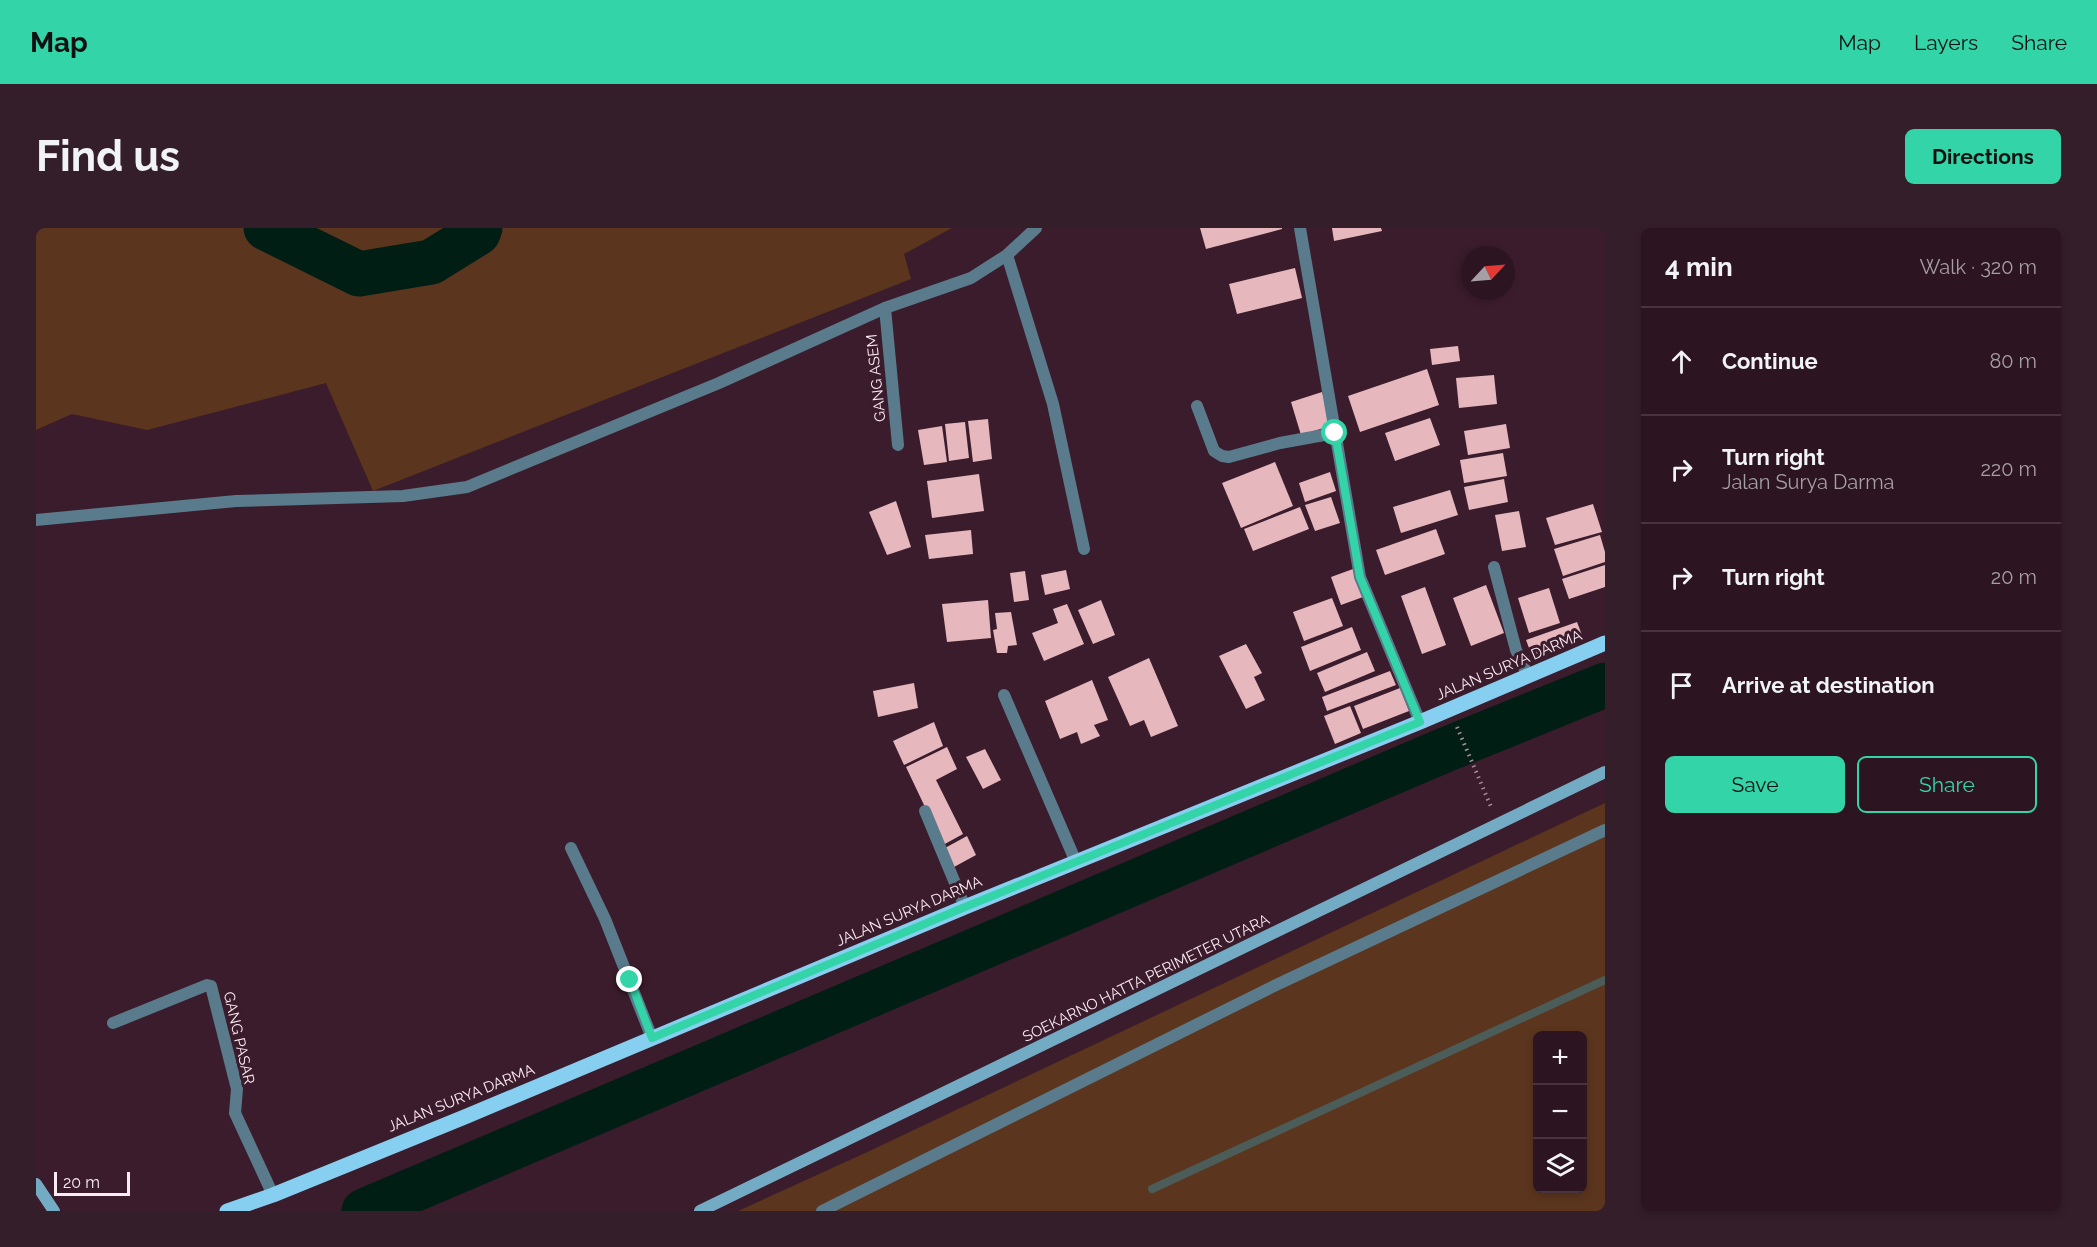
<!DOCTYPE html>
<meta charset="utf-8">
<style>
:root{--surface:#2c1521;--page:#341e2a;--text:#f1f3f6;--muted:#a69fa5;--line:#48343f;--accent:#33d4a8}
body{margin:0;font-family:Raleway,sans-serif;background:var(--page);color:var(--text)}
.controls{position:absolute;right:18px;bottom:18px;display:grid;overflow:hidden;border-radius:9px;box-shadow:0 3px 9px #0003}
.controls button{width:54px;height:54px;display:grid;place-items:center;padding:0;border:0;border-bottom:2px solid var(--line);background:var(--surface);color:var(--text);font:30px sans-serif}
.compass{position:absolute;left:1425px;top:18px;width:54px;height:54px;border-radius:50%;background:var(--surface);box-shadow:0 3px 9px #0003;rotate:64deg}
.scale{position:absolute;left:18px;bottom:15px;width:76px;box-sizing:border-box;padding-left:6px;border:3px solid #fcebf3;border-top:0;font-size:16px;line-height:21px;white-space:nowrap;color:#fcebf3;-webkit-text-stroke:4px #3b1c2c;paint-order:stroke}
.stop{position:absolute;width:18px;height:18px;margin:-14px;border:4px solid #33d4a8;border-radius:50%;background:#fff}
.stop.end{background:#33d4a8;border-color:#fff;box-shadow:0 2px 6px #0008}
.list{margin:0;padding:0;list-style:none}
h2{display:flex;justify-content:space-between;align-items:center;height:78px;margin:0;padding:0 24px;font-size:26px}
h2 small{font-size:20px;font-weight:400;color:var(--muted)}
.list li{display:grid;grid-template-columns:39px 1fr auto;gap:18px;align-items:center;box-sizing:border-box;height:108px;padding:0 24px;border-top:2px solid var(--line)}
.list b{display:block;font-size:22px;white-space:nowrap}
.list p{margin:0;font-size:20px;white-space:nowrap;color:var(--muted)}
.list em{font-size:20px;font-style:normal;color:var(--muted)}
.actions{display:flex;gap:12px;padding:18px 24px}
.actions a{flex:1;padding:14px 0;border:2px solid var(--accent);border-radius:9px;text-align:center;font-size:21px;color:var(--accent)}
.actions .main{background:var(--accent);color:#111}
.icon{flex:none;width:33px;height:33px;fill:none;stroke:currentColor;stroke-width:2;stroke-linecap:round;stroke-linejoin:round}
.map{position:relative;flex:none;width:1569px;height:983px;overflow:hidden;border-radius:9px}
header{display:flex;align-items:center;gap:36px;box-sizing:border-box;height:84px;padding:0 30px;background:var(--accent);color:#111}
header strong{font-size:28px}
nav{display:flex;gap:33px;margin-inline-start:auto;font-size:21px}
.intro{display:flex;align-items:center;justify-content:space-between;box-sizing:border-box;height:144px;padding:0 36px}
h1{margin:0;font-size:42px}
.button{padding:15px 27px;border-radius:9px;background:var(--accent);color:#111;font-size:21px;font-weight:700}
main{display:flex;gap:36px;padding:0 36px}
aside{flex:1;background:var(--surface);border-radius:9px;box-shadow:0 3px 9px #0003}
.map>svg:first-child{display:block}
.green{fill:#5b351e;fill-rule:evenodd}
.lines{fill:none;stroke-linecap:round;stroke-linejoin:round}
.stream{stroke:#4c5c58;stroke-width:8}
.river{stroke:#011e15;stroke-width:45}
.building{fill:#e6b8be}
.path{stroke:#a58e99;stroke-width:4;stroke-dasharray:1.5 4.5;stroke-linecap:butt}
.lane{stroke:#597b8b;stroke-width:12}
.street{stroke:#597b8b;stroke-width:12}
.secondary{stroke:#73aac4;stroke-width:12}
.primary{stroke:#86cff1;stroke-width:15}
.route{stroke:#33d4a8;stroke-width:8}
.labels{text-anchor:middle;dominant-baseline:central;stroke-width:6;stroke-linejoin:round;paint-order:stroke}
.street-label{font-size:15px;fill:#fcebf3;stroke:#3b1c2c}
</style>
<header>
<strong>Map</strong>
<nav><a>Map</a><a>Layers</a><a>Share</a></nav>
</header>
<div class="intro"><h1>Find us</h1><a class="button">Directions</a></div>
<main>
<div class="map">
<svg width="1569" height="983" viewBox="0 0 1569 983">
<rect width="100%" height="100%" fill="#3b1c2c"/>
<g class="green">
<polygon points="0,0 916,0 868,26 875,51 337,263 290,155 111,202 36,186 0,202"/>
<path d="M1569,575V983H702L827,926ZM1502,808H1546V960H1502Z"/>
</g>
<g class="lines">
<polyline class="stream" points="1116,961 1569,752"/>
<g class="river">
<polyline points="230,0 323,46 395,34 442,5 444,0"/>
<polyline points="328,983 1409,522 1569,457"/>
</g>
</g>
<g class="building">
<polygon points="1164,0 1246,0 1246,1 1170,21"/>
<polygon points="1296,0 1345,0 1346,3 1298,13"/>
<polygon points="1259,40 1266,70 1201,86 1193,56"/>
<polygon points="1422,118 1424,133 1396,137 1394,121"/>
<polygon points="1391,141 1403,177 1324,204 1312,168"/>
<polygon points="1458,147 1461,176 1423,180 1420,150"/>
<polygon points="1286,164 1297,197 1265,207 1255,174"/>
<polygon points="1394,190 1404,217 1359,233 1349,205"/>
<polygon points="952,191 956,231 937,234 932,193"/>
<polygon points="929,194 933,230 913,233 909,196"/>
<polygon points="1470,196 1474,220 1432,227 1428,203"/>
<polygon points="906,198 911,234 888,237 882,202"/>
<polygon points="1467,225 1471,248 1428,255 1424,232"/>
<polygon points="1239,234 1257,278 1205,300 1186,255"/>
<polygon points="1294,244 1300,263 1269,274 1263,255"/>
<polygon points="943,246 948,283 896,290 891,253"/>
<polygon points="1468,251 1472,274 1433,282 1428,259"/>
<polygon points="1414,262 1422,287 1365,305 1357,279"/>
<polygon points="1295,269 1304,295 1279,303 1269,277"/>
<polygon points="860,273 875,319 851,327 833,284"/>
<polygon points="1557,276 1566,304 1519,317 1510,290"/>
<polygon points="1264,279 1273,301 1217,323 1208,301"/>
<polygon points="1483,283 1490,319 1466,323 1459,287"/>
<polygon points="1400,301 1409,326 1349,347 1340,322"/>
<polygon points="935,302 937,326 893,331 889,307"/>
<polygon points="1564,307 1569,324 1569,334 1527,348 1518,321"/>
<polygon points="1569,337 1569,359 1533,371 1526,351"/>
<polygon points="1317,341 1327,369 1305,377 1295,349"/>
<polygon points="1030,342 1034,361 1009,367 1005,347"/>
<polygon points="989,343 993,372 978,374 974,345"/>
<polygon points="1450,357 1468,405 1435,418 1417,370"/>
<polygon points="1389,359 1410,417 1386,426 1365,368"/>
<polygon points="1513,360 1524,395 1493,405 1482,370"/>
<polygon points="1296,370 1307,398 1268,413 1257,384"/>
<polygon points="952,372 955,410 911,414 906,376"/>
<polygon points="1065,372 1079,407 1057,416 1042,382"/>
<polygon points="1031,376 1048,416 1008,433 996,405 1022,395 1017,381"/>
<polygon points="975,384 981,417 972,418 971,425 961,425 957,402 961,401 959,385"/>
<polygon points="1541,394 1547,410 1496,428 1490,412"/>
<polygon points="1316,399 1325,422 1274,443 1265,419"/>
<polygon points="1210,416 1226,445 1218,449 1229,472 1210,481 1183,428"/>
<polygon points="1331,424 1339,443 1289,464 1281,445"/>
<polygon points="1113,430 1142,498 1115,509 1108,492 1094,498 1072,449"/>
<polygon points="1354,443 1360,457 1291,483 1286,469"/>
<polygon points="1056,452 1072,492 1058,497 1064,508 1045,516 1041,504 1024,511 1009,473"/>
<polygon points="878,455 882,480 842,489 837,463"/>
<polygon points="1364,460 1373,483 1327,501 1318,478"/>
<polygon points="1314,478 1325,505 1299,516 1288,488"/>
<polygon points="898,494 907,518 868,537 857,513"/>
<polygon points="911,519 921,541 900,552 927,606 907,617 870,539"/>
<polygon points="949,521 965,552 947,561 930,529"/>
<polygon points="931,608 940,627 918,639 909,620"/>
</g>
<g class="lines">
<polyline class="path" points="1421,499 1456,581"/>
<g class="lane">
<polyline points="1458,339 1480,422 1492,448"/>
<polyline points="889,583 929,679"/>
<polyline points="786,983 1234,760 1569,602"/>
</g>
<g class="street">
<polyline points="1264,0 1324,349 1384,494"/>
<polyline points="971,27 1017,176 1048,321"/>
<polyline points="849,80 862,217"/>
<polyline points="1161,178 1178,223 1186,228 1193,229 1244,215 1299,205"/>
<polyline points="0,292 200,273 367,268 431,259 683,155 849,80 935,50 971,27 1000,0"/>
<polyline points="968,467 1040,634"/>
<polyline points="535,620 569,691 616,810"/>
<polyline points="77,795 171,757 175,758 201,861 199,885 237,967"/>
</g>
<g class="secondary">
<polyline points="0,956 18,983"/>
<polyline points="664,983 1569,544"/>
</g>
<polyline class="primary" points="191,983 237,967 431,888 929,679 1384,494 1569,415"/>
</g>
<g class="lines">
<polyline class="route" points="594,752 616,810 929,679 1384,494 1324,349 1299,205"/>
</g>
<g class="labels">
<g class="street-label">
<text transform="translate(840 150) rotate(-96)">GANG ASEM</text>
<text transform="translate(1473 437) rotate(-23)">JALAN SURYA DARMA</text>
<text transform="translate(873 683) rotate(-23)">JALAN SURYA DARMA</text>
<text transform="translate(1110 750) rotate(-26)">SOEKARNO HATTA PERIMETER UTARA</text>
<text transform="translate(203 810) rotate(77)">GANG PASAR</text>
<text transform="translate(425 870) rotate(-22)">JALAN SURYA DARMA</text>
</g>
</g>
</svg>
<div class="controls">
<button>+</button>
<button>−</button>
<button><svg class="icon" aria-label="layers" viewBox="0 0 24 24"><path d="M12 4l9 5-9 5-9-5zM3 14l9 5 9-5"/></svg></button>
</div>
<svg class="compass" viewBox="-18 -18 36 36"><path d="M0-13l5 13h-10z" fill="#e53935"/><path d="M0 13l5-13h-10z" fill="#a69fa5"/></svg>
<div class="scale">20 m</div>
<div class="stop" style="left:1299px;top:205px"></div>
<div class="stop end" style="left:594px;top:752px"></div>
</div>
<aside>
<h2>4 min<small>Walk · 320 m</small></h2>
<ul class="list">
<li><svg class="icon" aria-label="ahead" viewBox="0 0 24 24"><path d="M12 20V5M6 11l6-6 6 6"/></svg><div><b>Continue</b></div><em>80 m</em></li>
<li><svg class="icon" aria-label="right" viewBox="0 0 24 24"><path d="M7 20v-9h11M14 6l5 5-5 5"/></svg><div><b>Turn right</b><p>Jalan Surya Darma</p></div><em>220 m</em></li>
<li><svg class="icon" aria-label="right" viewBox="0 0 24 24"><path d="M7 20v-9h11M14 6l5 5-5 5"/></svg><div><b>Turn right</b></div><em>20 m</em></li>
<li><svg class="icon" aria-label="arrive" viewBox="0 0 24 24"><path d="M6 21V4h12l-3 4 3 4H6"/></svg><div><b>Arrive at destination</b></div></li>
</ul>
<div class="actions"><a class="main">Save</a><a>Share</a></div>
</aside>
</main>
